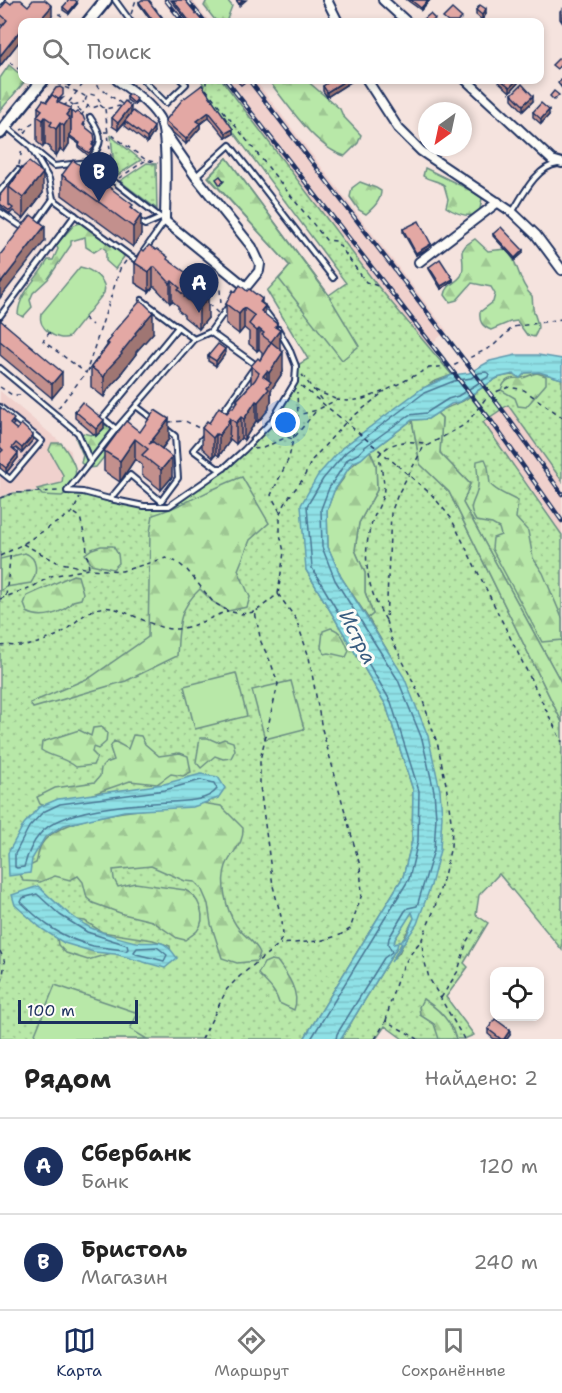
<!DOCTYPE html>
<html lang="ru">
<meta charset="utf-8">
<style>
:root{--surface:#fff;--page:#f2f2f2;--text:#222;--muted:#767676;--line:#e0e0e0;--accent:#1b2f5e}
body{margin:0;font-family:"Shantell Sans",sans-serif;background:var(--page);color:var(--text)}
.controls{position:absolute;right:18px;bottom:18px;display:grid;overflow:hidden;border-radius:12px;box-shadow:0 3px 9px #0003}
.controls button{width:54px;height:54px;display:grid;place-items:center;padding:0;border:0;border-bottom:2px solid var(--line);background:var(--surface);color:var(--text);font:30px sans-serif}
.compass{position:absolute;left:418px;top:102px;width:54px;height:54px;border-radius:50%;background:var(--surface);box-shadow:0 3px 9px #0003;rotate:213deg}
.scale{position:absolute;left:18px;bottom:15px;width:120px;box-sizing:border-box;padding-left:6px;border:3px solid #1b2f5e;border-top:0;font-size:16px;line-height:21px;white-space:nowrap;color:#1b2f5e;-webkit-text-stroke:4px #fdfcf7;paint-order:stroke}
.you{position:absolute;left:286px;top:423px;width:21px;height:21px;margin:-15px;border:4px solid #fff;border-radius:50%;background:#1a73e8;box-shadow:0 0 0 9px #1a73e833}
.badge{display:grid;place-items:center;width:39px;height:39px;border-radius:50%;background:var(--accent);color:#fff;font-size:20px;font-weight:700}
.pin{position:absolute;translate:-50% -50px;filter:drop-shadow(0 2px 3px #0008)}
.pin::after{content:'';position:absolute;top:32px;width:21px;height:18px;background:inherit;clip-path:polygon(0 0,100% 0,50% 100%)}
.list{margin:0;padding:0;list-style:none}
h2{display:flex;justify-content:space-between;align-items:center;height:78px;margin:0;padding:0 24px;font-size:26px}
h2 small{font-size:20px;font-weight:400;color:var(--muted)}
.list li{display:grid;grid-template-columns:39px 1fr auto;gap:18px;align-items:center;box-sizing:border-box;height:96px;padding:0 24px;border-top:2px solid var(--line)}
.list b{display:block;font-size:22px;white-space:nowrap}
.list p{margin:0;font-size:20px;white-space:nowrap;color:var(--muted)}
.list em{font-size:20px;font-style:normal;color:var(--muted)}
.icon{flex:none;width:33px;height:33px;fill:none;stroke:currentColor;stroke-width:2;stroke-linecap:round;stroke-linejoin:round}
.map{position:relative;flex:none;width:562px;height:1039px;overflow:hidden}
.search{position:absolute;background:var(--surface);box-shadow:0 3px 9px #0003;left:18px;right:18px;top:18px;height:66px;display:flex;align-items:center;gap:15px;box-sizing:border-box;padding:0 21px;border-radius:12px;color:var(--muted);font-size:22px}
.sheet{height:270px;background:var(--surface)}
nav{display:flex;justify-content:space-around;align-items:center;box-sizing:border-box;height:84px;border-top:2px solid var(--line);background:var(--surface);font-size:16px;color:var(--muted)}
nav a{display:grid;justify-items:center;gap:3px}
nav .on{color:var(--accent)}
.map>svg:first-child{display:block}
.built{fill:#f0d1cd}
.grass{fill:url(#grass-dots);stroke:#6a8c83;stroke-width:1.5}
.forest{fill:url(#forest-firs);stroke:#6a8c83;stroke-width:1.5}
.green{fill:#b8e8a8;stroke:#6a8c83;stroke-width:1.5}
.water{fill:url(#water-rules);stroke:#619ab0;stroke-width:1.5}
.lines{fill:none;stroke-linecap:round;stroke-linejoin:round}
.shore{stroke:#497694;stroke-width:1.5}
.lane-casing{stroke:#1b2f5e;stroke-width:8}
.street-casing{stroke:#1b2f5e;stroke-width:12}
.secondary-casing{stroke:#1b2f5e;stroke-width:15}
.path{stroke:#1b2f5e;stroke-width:1.5;stroke-dasharray:4.5 4.5;stroke-linecap:butt}
.lane{stroke:#fdfcf7;stroke-width:4}
.street{stroke:#fdfcf7;stroke-width:8}
.secondary{stroke:#fdfcf7;stroke-width:10}
.rail-casing{stroke:#1b2f5e;stroke-width:4.5}
.rail{stroke:#fdfcf7;stroke-width:2;stroke-dasharray:7;stroke-linecap:butt}
.path-bridge{stroke:#1b2f5e;stroke-width:1.5;stroke-dasharray:4.5 4.5;stroke-linecap:butt}
.wall{fill:#c3908d;stroke:#1b2f5e;stroke-width:1.5}
.shaded-wall{fill:#9f7673;stroke:#1b2f5e;stroke-width:1.5}
.building{fill:#e3a8a4;stroke:#1b2f5e;stroke-width:1.5}
.labels{text-anchor:middle;dominant-baseline:central;stroke-width:6;stroke-linejoin:round;paint-order:stroke}
.water-label{font-size:20px;font-style:italic;fill:#385c80;stroke:#fdfcf7}
</style>
<div class="map">
<svg width="562" height="1039" viewBox="0 0 562 1039">
<defs>
<pattern id="grass-dots" width="8" height="8" patternUnits="userSpaceOnUse" patternTransform="scale(1.5)"><rect width="8" height="8" fill="#b8e8a8"/><path d="M2 2h.1M6 6h.1" fill="none" stroke="#9ec793" stroke-width="1.8" stroke-linecap="round"/></pattern>
<pattern id="forest-firs" width="22" height="20" patternUnits="userSpaceOnUse" patternTransform="scale(1.5)"><rect width="22" height="20" fill="#b8e8a8"/><path d="M5 1l3.5 6h-7zM16 11l3.5 6h-7z" fill="#9ec793"/></pattern>
<pattern id="water-rules" width="6" height="5" patternUnits="userSpaceOnUse" patternTransform="scale(1.5)"><rect width="6" height="5" fill="#8fe1e6"/><path d="M0 2.5h6" fill="none" stroke="#7bc1c8"/></pattern>
</defs>
<rect width="100%" height="100%" fill="#f5e3de"/>
<filter id="ink" filterUnits="userSpaceOnUse"><feTurbulence type="fractalNoise" baseFrequency=".0167" numOctaves="2"/><feDisplacementMap in="SourceGraphic" scale="12" xChannelSelector="R" yChannelSelector="G"/><feConvolveMatrix kernelMatrix="1 2 1 2 8 2 1 2 1" color-interpolation-filters="sRGB"/></filter>
<g filter="url(#ink)">
<g class="built">
<polygon points="162,0 192,0 210,22 179,22"/>
<polygon points="222,80 255,80 447,331 427,347 376,284"/>
<polygon points="0,391 71,451 74,477 64,489 13,492 0,497"/>
<polygon points="508,405 562,481 562,535 542,504 482,422"/>
</g>
<g class="grass">
<polygon points="201,80 222,80 376,284 452,375 433,382 342,448 306,570 386,705 413,790 412,841 403,877 304,1039 0,1039 0,498 14,493 67,491 83,492 144,506 169,505 224,468 271,422 295,382 296,366 308,359 267,291 290,266 208,177 227,158 329,295 346,283 202,90 204,85"/>
<polygon points="111,136 141,160 115,177"/>
<polygon points="147,163 156,164 157,209 120,181"/>
<path d="M539,372L562,379V481L508,405L483,422L562,535V684L463,503L470,484L440,453L442,418L437,413C445,408 454,405 463,401C482,390 498,369 521,377L525,373Z"/>
<polygon points="412,420 420,464 449,492 562,722 562,950 499,874 479,895 476,915 488,923 464,963 468,967 446,997 474,1035 464,1039 403,1039 385,1026 376,1039 341,1039 397,947 394,944 395,939 412,911 414,918 394,958 399,953 431,885 403,677 368,618 373,614 365,592 365,573 355,550 359,523 377,490 376,465 370,451 374,449"/>
</g>
<g class="forest">
<polygon points="207,0 227,0 232,6 226,22 215,20 204,6"/>
<polygon points="9,65 22,76 22,80 26,80 0,111 0,78"/>
<path d="M268,80H306L340,109L343,116L361,135L358,143L345,156C315,148 288,104 268,80Z"/>
<polygon points="227,158 329,296 359,346 342,360 279,279 290,266 209,177"/>
<path d="M425,168L470,190L482,198L479,215C467,217 456,214 446,207L448,199L444,185C437,180 430,181 423,176Z"/>
<path d="M360,182L376,188L381,191C381,201 373,208 366,214L359,210L350,197L352,188Z"/>
<path d="M80,223L122,252L124,257L115,269L106,261V250L102,247L94,252L86,247L85,237L71,241V245L48,279L33,293L30,300L32,307L23,317L18,314C19,293 38,278 48,260H53L58,249L56,245L74,225Z"/>
<path d="M475,239L488,251L505,249C519,260 518,283 532,296C533,301 532,307 534,312C537,323 541,327 534,337L527,335L517,321L510,322L491,330C482,326 479,322 480,312L493,302L495,294L491,287L472,283L457,300L450,302L445,295C447,284 455,284 461,276C465,269 462,259 462,251L466,245Z"/>
<path d="M537,373L546,376V384L526,407L518,406L515,398L501,390C505,378 511,378 522,378C527,377 532,374 537,373Z"/>
<polygon points="437,413 442,418 440,453 470,484 463,503 562,684 562,722 449,492 420,464 412,420 428,419"/>
<polygon points="103,425 114,426 119,438 96,467 88,468 81,463 83,455 76,439 83,433 91,435 98,432"/>
<path d="M52,443H61C76,463 84,477 62,496L42,495L37,489L62,483L63,475L49,450Z"/>
<polygon points="370,451 376,465 377,490 359,523 355,550 365,573 365,592 373,614 368,618 341,577 328,547 327,510 334,491 343,479 347,470"/>
<path d="M485,459C490,468 488,473 490,483C492,490 511,497 518,501L516,518L528,531L533,558L543,573L562,618V640L542,642L492,549L493,538L501,535L499,528L492,524L476,521C465,504 477,502 478,485C479,477 476,469 477,461Z"/>
<path d="M242,477L269,523L250,540L238,570L250,597L247,607L228,611L213,602L200,589C177,610 179,628 177,656L126,681L33,708L30,703L91,677L148,637L150,532L153,515C184,506 211,488 242,477Z"/>
<polygon points="101,546 113,546 118,554 119,563 113,569 91,564 85,554 92,549"/>
<path d="M25,553C38,558 38,573 31,583L6,587L0,591V559Z"/>
<path d="M73,575L78,576L83,593L81,599L73,601C63,614 41,620 27,612L24,604L27,596Z"/>
<path d="M331,628C342,631 345,641 349,651L346,657L329,653L325,654L321,648L323,631Z"/>
<path d="M102,727L107,733L106,742L98,749L93,747L92,752L97,757L93,765L76,767C64,757 53,758 41,750L42,742L79,730L91,736L93,728Z"/>
<polygon points="133,735 141,736 145,744 159,756 180,753 188,756 191,772 183,776 171,774 157,784 130,781 76,800 47,807 40,804 37,797 55,788 95,782 100,776 101,768 106,763 114,760 110,748 114,741 128,749"/>
<polygon points="200,738 208,738 217,742 224,739 233,742 235,750 231,758 223,759 215,756 201,768 196,762"/>
<path d="M202,803L221,806L243,828C244,845 232,851 226,866C220,883 226,910 236,925C243,936 255,941 260,953L257,961L237,963L222,958L211,924L208,904L201,888L195,882L185,881L151,866L113,870L114,879L118,887L135,883L185,890C199,896 208,918 197,931C194,934 189,937 185,940L177,938L152,921L123,914L93,903L87,898L83,882L78,876L70,880L55,876L40,882L23,881L19,871L36,863C38,858 38,850 41,845C61,811 165,808 202,803Z"/>
<polygon points="77,920 85,921 102,932 153,940 170,946 171,954 128,948 88,960 66,953 58,945 57,938"/>
<path d="M271,960L277,961C287,974 301,993 294,1010L279,1003C276,991 267,983 258,974L264,963Z"/>
<path d="M423,999C438,1008 451,1021 456,1039H439L434,1024L420,1015L419,1007Z"/>
</g>
<g class="green">
<path d="M80,267C91,269 108,280 104,293L69,337C57,342 37,328 41,314Z"/>
<polygon points="236,673 247,716 195,729 184,686"/>
<polygon points="291,681 304,729 265,739 252,690"/>
<polygon points="55,985 138,1013 130,1029 147,1039 33,1039"/>
</g>
<g class="water">
<polygon points="516,355 538,355 562,359 562,379 539,372 525,373 520,378 513,374 497,378 460,402 451,404 428,419 412,420 374,449 370,451 361,459 352,463 334,491 327,510 328,547 341,577 404,677 428,736 440,790 442,816 440,850 431,885 417,924 391,962 402,943 399,942 406,937 414,918 412,912 395,939 394,944 398,943 397,947 341,1039 304,1039 403,877 412,841 413,790 386,705 306,570 301,505 318,475 342,448 421,389 452,375 469,373 490,361"/>
<polygon points="201,774 218,777 225,788 218,798 193,807 124,811 64,825 45,837 32,859 30,873 9,876 8,853 24,824 39,807 58,799 164,784"/>
<path d="M38,886C54,901 69,916 89,927C100,932 125,940 137,942C159,945 161,935 177,958L165,968L115,954L94,952L64,943L42,929L15,905L12,895Z"/>
</g>
<g class="lines">
<g class="shore">
<path d="M201,780L214,783L217,789C207,802 184,801 169,802C137,804 63,807 40,834C32,843 27,856 24,867L17,868L15,867V854L29,827L43,812L60,804L165,790Z"/>
<path d="M37,894L60,915L87,932L127,945L128,949L126,951C115,948 104,948 93,946C62,938 43,924 21,902L23,898Z"/>
<polygon points="157,947 167,955 164,961 136,954 134,952 137,948"/>
<polyline points="311,1039 409,879 418,841 419,791 391,702 312,568 307,506 323,479 346,452 424,393 454,381 471,378 479,373 486,372 489,374 488,377 458,396 448,399 426,413 409,415 366,446 358,454 348,459 329,488 321,509 322,547 335,580 398,680 422,739 434,791 436,817 434,850 417,906 408,908 405,911 389,938 388,944 392,952 384,958 337,1034 336,1039"/>
</g>
<g class="lane-casing">
<g id="lane">
<polyline points="115,0 131,22"/>
<polyline points="0,2 2,0"/>
<polyline points="143,80 166,103 186,84 181,80"/>
<polyline points="7,127 54,166 89,162 165,221 137,261 53,199 49,179 31,148"/>
<path d="M89,162C103,142 104,137 90,117"/>
<polyline points="196,176 230,145 333,278"/>
<polyline points="0,191 18,170"/>
<path d="M513,211C523,195 537,166 558,164"/>
<polyline points="0,212 22,227 25,226"/>
<polyline points="138,221 145,225 161,218"/>
<polyline points="35,224 53,199"/>
<polyline points="142,300 194,339 210,332 228,307"/>
<polyline points="262,307 274,323"/>
<polyline points="0,316 75,215"/>
<polyline points="210,332 256,365 222,413"/>
<polyline points="0,368 78,433 90,461"/>
<polyline points="136,406 153,419"/>
<polyline points="0,407 42,441 10,479 0,471"/>
<polyline points="116,429 103,418 178,327"/>
<polyline points="166,429 175,436 178,478 161,501 130,475 110,499 83,492 67,491 116,429 194,339"/>
<polyline points="205,436 193,450 217,468 224,468"/>
<polyline points="110,499 144,506 169,506 224,468 244,450 271,422 295,382 296,366 289,348 278,329"/>
</g>
</g>
<g class="street-casing">
<g id="street">
<polyline points="327,0 338,22"/>
<polyline points="383,0 407,22"/>
<path d="M117,80C131,90 149,102 159,118C169,135 165,198 165,221L246,287L259,271L260,264L252,247L196,177L164,131"/>
<polyline points="367,80 398,128 421,151 512,212 536,235 562,270"/>
<polyline points="466,80 552,160 562,163"/>
<polyline points="419,262 498,202"/>
</g>
</g>
<g class="secondary-casing">
<g id="secondary">
<polyline points="88,22 106,0"/>
<polyline points="0,133 43,80"/>
</g>
</g>
<g class="path">
<polyline points="149,0 166,22"/>
<polyline points="131,14 136,0"/>
<polyline points="53,22 59,14 70,22"/>
<polyline points="10,62 22,72"/>
<polyline points="89,80 122,104"/>
<polyline points="206,80 206,89 326,240 336,241 366,282 378,286 383,283"/>
<path d="M57,83C67,90 77,90 86,97"/>
<polyline points="69,102 86,80"/>
<polyline points="74,105 84,102"/>
<polyline points="100,105 105,109 120,106"/>
<polyline points="63,106 69,102 84,113"/>
<polyline points="105,109 113,174"/>
<path d="M81,116L88,106C84,102 85,97 90,94L97,96L100,102L98,106L92,108L88,106"/>
<polyline points="21,130 29,127"/>
<polyline points="104,132 108,132 146,160 158,163"/>
<polyline points="25,133 33,122 38,120"/>
<polyline points="19,165 22,149"/>
<polyline points="119,178 146,160"/>
<polyline points="186,274 192,267"/>
<polyline points="214,283 220,289 221,305"/>
<polyline points="196,289 205,277"/>
<polyline points="207,300 217,287"/>
<polyline points="208,304 218,313"/>
<polyline points="84,318 92,325"/>
<polyline points="50,332 43,341 86,373 120,269 126,261"/>
<polyline points="88,371 107,346"/>
<polyline points="302,375 323,402"/>
<polyline points="301,386 337,415"/>
<polyline points="0,387 12,395 21,395"/>
<polyline points="315,390 335,399"/>
<polyline points="58,408 85,374"/>
<polyline points="168,422 185,421 203,430"/>
<polyline points="277,422 292,419 302,414 317,410 336,400 347,401 363,399 385,391 429,368 455,365 493,346 513,327 562,319"/>
<polyline points="254,449 263,448 287,437 293,439 316,411"/>
<polyline points="397,465 432,495 451,518 562,742"/>
<polyline points="0,498 14,493 60,491"/>
<polyline points="280,512 271,495 289,458 298,417 297,392"/>
<polyline points="23,544 57,562 89,569 86,542 80,517 73,512"/>
<polyline points="0,556 23,544 73,512 80,497"/>
<polyline points="278,594 296,619 309,657 322,729 360,866 362,894 350,929 340,935 320,941 280,944"/>
<polyline points="6,596 11,550"/>
<polyline points="0,599 34,586 51,576 89,569 122,571 166,558 177,562 187,570 213,602 228,611 241,614 254,612"/>
<path d="M386,620C367,591 361,555 372,522C376,511 384,499 384,487C384,477 380,465 379,455C392,440 409,440 428,444"/>
<path d="M0,646C8,645 15,646 23,646C32,646 49,639 58,635C72,628 84,610 101,608C119,604 149,627 171,629C191,630 210,617 228,611"/>
<polyline points="0,951 5,962 0,993"/>
<polyline points="441,998 458,971 467,941 475,928"/>
<path d="M386,1021C394,988 398,967 421,941"/>
<polyline points="202,1039 227,989 240,976 278,945 283,936 282,920 273,886 260,786 260,760 278,684 271,663 261,642 255,612 278,594 284,552 280,534 280,513 289,497 303,479 312,460 344,424 385,391"/>
<polyline points="375,1039 386,1021 418,1039"/>
<polyline points="464,1039 429,978 423,955 422,939 434,910 444,876 451,846 452,828 446,784 438,746 423,701 391,638 386,621 391,513 398,494 423,448 466,424 486,398 498,391 509,387 524,390 562,417"/>
</g>
<use href="#lane" class="lane"/>
<use href="#street" class="street"/>
<use href="#secondary" class="secondary"/>
<g class="rail-casing">
<g id="rail">
<polyline points="166,0 183,22"/>
<polyline points="187,0 205,22"/>
<polyline points="226,80 492,422 562,521"/>
<polyline points="249,80 504,412 562,494"/>
</g>
</g>
<use href="#rail" class="rail"/>
<polyline class="path-bridge" points="337,415 397,465"/>
</g>
<g class="wall">
<polygon points="171,0 185,0 203,22 188,22"/>
<polygon points="407,0 430,0 421,10"/>
<polygon points="139,2 165,22 152,22 139,4"/>
<polygon points="11,4 28,6 52,16 46,22 22,22 22,38 0,66 3,26 0,24 0,9"/>
<polygon points="77,4 69,14 63,10 63,7"/>
<polygon points="562,9 562,22 560,19 560,11"/>
<polygon points="476,10 486,14 482,20 476,15"/>
<polygon points="65,80 74,80 69,86 65,83"/>
<polygon points="352,80 352,81 327,97 323,91 323,86"/>
<polygon points="499,80 518,80 518,83 510,92 499,82"/>
<polygon points="202,85 233,134 226,138 209,117 200,124 200,128 186,144 165,126 165,121"/>
<polygon points="512,94 533,101 523,111 512,99"/>
<polygon points="127,97 137,101 134,105 127,100"/>
<polygon points="63,98 58,103 85,124 84,126 95,142 93,146 94,149 89,156 79,148 79,144 69,137 69,144 64,152 60,149 56,156 50,151 50,147 45,144 43,147 37,142 37,116 38,115 38,107 46,102"/>
<polygon points="533,112 549,115 541,124 533,117"/>
<polygon points="131,113 154,132 147,143 125,126 125,122 118,130 112,126 112,118"/>
<polygon points="22,168 43,193 23,219 13,211 10,214 0,206 0,195"/>
<polygon points="62,175 133,208 141,235 133,247 62,195"/>
<polygon points="403,229 431,247 416,255 403,232"/>
<polygon points="493,234 523,253 515,260 493,236"/>
<polygon points="144,251 168,261 192,279 208,318 199,329 184,317 184,315 178,310 178,306 172,301 170,303 155,287 153,287 149,292 135,283 135,263"/>
<polygon points="429,267 453,281 441,289 429,269"/>
<polygon points="235,292 262,304 265,315 277,328 283,372 271,390 271,402 269,405 269,409 258,422 256,421 244,440 241,438 236,444 230,439 229,442 219,456 216,454 213,458 202,448 202,428 209,423 227,413 233,408 237,403 237,400 251,384 251,366 260,360 262,355 262,352 259,349 257,351 249,344 249,332 244,328 239,334 226,324 226,304"/>
<polygon points="0,320 62,386 52,398 0,355"/>
<polygon points="153,333 136,352 136,354 122,372 122,374 108,389 104,397 91,387 91,367 107,346 107,343 110,339 110,336"/>
<polygon points="225,354 216,366 208,361 208,356"/>
<polygon points="0,407 14,424 12,426 33,440 22,453 16,448 14,450 18,458 6,473 0,468"/>
<polygon points="75,411 104,428 96,436 75,418"/>
<polygon points="140,432 169,439 162,449 172,477 161,490 142,475 142,465 135,459 120,482 104,471 104,451"/>
<polygon points="488,1029 510,1035 507,1039 494,1039 488,1034"/>
</g>
<g class="shaded-wall">
<polygon points="243,0 246,0 239,6 239,4"/>
<polygon points="428,0 430,0 421,10 421,8"/>
<polygon points="77,2 77,4 69,14 69,12"/>
<polygon points="52,6 52,16 46,22 38,22"/>
<polygon points="486,9 486,14 482,20 482,15"/>
<polygon points="22,28 22,38 0,66 0,56"/>
<polygon points="69,80 74,80 69,86"/>
<polygon points="346,80 352,80 352,81 327,97 327,92"/>
<polygon points="517,80 518,80 518,83 510,92 510,87"/>
<polygon points="533,96 533,101 523,111 523,105"/>
<polygon points="131,106 131,113 118,130 118,123"/>
<polygon points="71,108 71,135 69,135 69,144 64,152 64,126 66,115"/>
<polygon points="549,110 549,115 541,124 541,119"/>
<polygon points="209,112 209,117 200,124 200,128 186,144 186,139 197,121"/>
<polygon points="45,117 45,144 43,147 43,120"/>
<polygon points="60,123 60,149 56,156 56,129"/>
<polygon points="154,127 154,132 147,143 147,138"/>
<polygon points="233,129 233,134 226,138 226,133"/>
<polygon points="43,173 43,193 23,219 23,198"/>
<polygon points="141,215 141,235 133,247 133,227"/>
<polygon points="45,226 45,241 0,298 0,284"/>
<polygon points="431,244 431,247 416,255 416,253"/>
<polygon points="523,250 523,253 515,260 515,258"/>
<polygon points="153,267 153,287 149,292 149,272"/>
<polygon points="453,279 453,281 441,289 441,286"/>
<polygon points="172,281 172,301 170,303 170,283"/>
<polygon points="208,297 208,318 199,329 199,309"/>
<polygon points="262,299 262,310 265,306 265,327 261,332 260,302"/>
<polygon points="244,308 244,328 239,334 239,314"/>
<polygon points="153,312 153,333 136,352 136,354 122,372 122,374 108,389 104,397 104,377 108,369 135,333"/>
<polygon points="277,324 277,334 280,330 280,351 271,342 275,327"/>
<polygon points="259,329 259,349 257,351 257,331"/>
<polygon points="225,349 225,354 216,366 216,361"/>
<polygon points="283,352 283,372 271,390 271,402 269,405 269,409 258,422 258,402 263,376 267,371 267,386 269,384 269,373"/>
<polygon points="62,372 62,386 52,398 52,384"/>
<polygon points="256,401 256,421 244,440 244,419"/>
<polygon points="241,417 241,438 236,444 236,423"/>
<polygon points="230,418 229,442 219,456 219,435"/>
<polygon points="169,419 169,439 151,462 149,444"/>
<polygon points="104,420 104,428 96,436 96,429"/>
<polygon points="216,434 216,454 213,458 213,438"/>
<polygon points="33,435 33,440 22,453 22,448"/>
<polygon points="135,439 135,459 120,482 120,461"/>
<polygon points="18,453 18,458 6,473 6,468"/>
<polygon points="172,457 172,477 161,490 161,470"/>
<polygon points="510,1030 510,1035 507,1039 504,1039"/>
</g>
<g class="building">
<polygon points="14,0 21,0 28,6 33,0 45,0 52,6 38,22 34,22 30,19 27,22 22,22 22,28 0,56 0,29 7,20 0,14 0,9 7,1 11,4"/>
<polygon points="69,0 75,0 77,2 69,12 63,7"/>
<polygon points="142,0 148,0 165,22 154,22 139,2"/>
<polygon points="173,0 185,0 203,22 190,22"/>
<polygon points="236,0 243,0 239,4"/>
<polygon points="411,0 428,0 421,8"/>
<polygon points="480,5 486,9 482,15 476,10"/>
<polygon points="452,9 462,18 457,22 448,22 443,18"/>
<polygon points="430,14 435,19 431,22 428,22 424,19"/>
<polygon points="559,58 562,61 562,63 557,69 552,65"/>
<polygon points="562,79 562,88 558,83"/>
<polygon points="236,80 243,80 245,82 241,85"/>
<polygon points="332,80 346,80 327,92 323,86"/>
<polygon points="501,80 517,80 510,87"/>
<polygon points="522,84 533,96 523,105 512,94"/>
<polygon points="202,85 233,129 226,133 209,112 197,121 200,123 186,139 165,121 182,100"/>
<polygon points="60,87 63,89 63,95 58,100 58,99 52,95 47,102 46,102 56,88"/>
<polygon points="554,91 559,95 554,100 550,96"/>
<polygon points="130,94 137,99 134,103 127,97"/>
<polygon points="52,95 58,99 57,102 71,108 66,115 69,118 64,126 60,123 56,129 50,125 52,122 45,117 43,120 37,116 42,110 38,107 43,100 47,102"/>
<polygon points="125,101 131,106 118,123 112,118"/>
<polygon points="541,103 549,110 541,119 533,112"/>
<polygon points="71,111 75,114 78,112 83,116 85,121 83,125 94,134 95,140 92,145 94,147 89,153 79,146 80,143 69,135 71,132"/>
<polygon points="133,111 154,127 147,138 125,121"/>
<polygon points="73,160 133,205 131,207 141,215 133,227 62,175"/>
<polygon points="29,162 43,173 23,198 9,187 23,167"/>
<polygon points="22,168 9,187 9,205 13,208 10,211 0,204 0,195"/>
<polygon points="220,176 224,181 220,185 216,179"/>
<polygon points="31,215 45,226 0,284 0,255"/>
<polygon points="419,221 431,244 416,253 403,229"/>
<polygon points="501,227 523,250 515,258 493,234"/>
<polygon points="149,245 156,250 157,249 168,257 167,259 192,277 191,278 196,282 193,285 208,297 199,309 184,297 185,296 178,290 180,288 172,281 170,283 155,267 153,267 149,272 135,263 142,249 144,251"/>
<polygon points="440,259 453,279 441,286 429,267"/>
<polygon points="240,285 247,291 249,289 262,299 260,302 265,306 261,311 277,324 275,327 280,330 271,342 262,335 264,333 259,329 257,331 249,324 255,316 244,308 239,314 226,304 233,290 235,292"/>
<polygon points="141,300 153,312 135,333 136,334 121,353 122,354 108,369 104,377 91,367 109,344 107,343 112,337 110,336"/>
<polygon points="0,320 62,372 52,384 0,341"/>
<polygon points="271,342 283,352 269,373 267,371 263,376 271,382 267,387 269,389 258,402 256,401 244,419 241,417 236,423 230,418 228,421 229,422 219,435 216,434 213,438 202,428 207,421 209,423 219,407 227,413 232,407 233,408 238,401 237,400 255,380 259,373 251,366 258,358 260,360"/>
<polygon points="218,344 225,349 216,361 208,356"/>
<polygon points="82,402 104,420 96,429 75,411"/>
<polygon points="0,407 14,419 10,424 17,430 21,424 33,435 22,448 16,443 12,448 18,453 6,468 0,463 0,453 3,450 0,447"/>
<polygon points="155,410 169,419 149,444 153,442 172,457 161,470 142,455 148,449 135,439 120,461 104,451 126,421 140,432"/>
<polygon points="495,1019 510,1030 504,1039 501,1039 488,1029"/>
</g>
</g>
<g class="labels">
<g class="water-label">
<text transform="translate(358 637) rotate(63)">Истра</text>
</g>
</g>
</svg>
<div class="controls">
<button><svg class="icon" aria-label="locate" viewBox="0 0 24 24"><circle cx="12" cy="12" r="6"/><path d="M12 2v4M12 18v4M2 12h4M18 12h4"/></svg></button>
</div>
<svg class="compass" viewBox="-18 -18 36 36"><path d="M0-13l5 13h-10z" fill="#e53935"/><path d="M0 13l5-13h-10z" fill="#767676"/></svg>
<div class="scale">100 m</div>
<div class="you"></div>
<div class="pin badge" style="left:199px;top:313px">A</div>
<div class="pin badge" style="left:99px;top:202px">B</div>
<div class="search"><svg class="icon" aria-label="search" viewBox="0 0 24 24"><circle cx="10" cy="10" r="6"/><path d="M15 15l6 6"/></svg>Поиск</div>
</div>
<section class="sheet">
<h2>Рядом<small>Найдено: 2</small></h2>
<ul class="list">
<li><span class="badge">A</span><div><b>Сбербанк</b><p>Банк</p></div><em>120 m</em></li>
<li><span class="badge">B</span><div><b>Бристоль</b><p>Магазин</p></div><em>240 m</em></li>
</ul>
</section>
<nav>
<a class="on"><svg class="icon" aria-label="map" viewBox="0 0 24 24"><path d="M3 6l6-2 6 2 6-2v14l-6 2-6-2-6 2zM9 4v14M15 6v14"/></svg>Карта</a>
<a><svg class="icon" aria-label="directions" viewBox="0 0 24 24"><path d="M12 3l9 9-9 9-9-9zM9 14v-3h6M13 9l2 2-2 2"/></svg>Маршрут</a>
<a><svg class="icon" aria-label="saved" viewBox="0 0 24 24"><path d="M7 4h10v16l-5-4-5 4z"/></svg>Сохранённые</a>
</nav>
